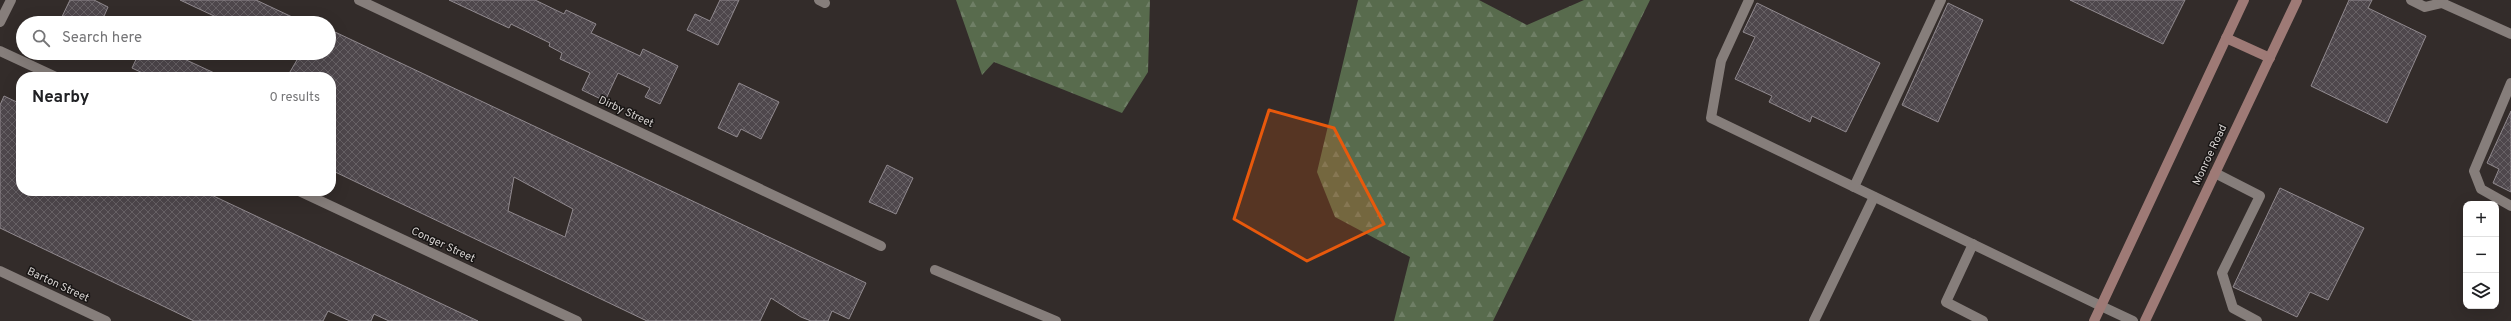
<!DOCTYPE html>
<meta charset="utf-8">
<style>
:root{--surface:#fff;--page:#f2f2f2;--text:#202124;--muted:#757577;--line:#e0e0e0}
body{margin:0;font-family:Overpass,sans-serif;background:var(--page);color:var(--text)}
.controls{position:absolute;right:12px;bottom:12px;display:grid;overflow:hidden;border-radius:8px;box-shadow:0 4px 16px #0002}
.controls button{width:36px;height:36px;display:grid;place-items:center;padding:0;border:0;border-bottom:1px solid var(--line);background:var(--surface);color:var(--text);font:20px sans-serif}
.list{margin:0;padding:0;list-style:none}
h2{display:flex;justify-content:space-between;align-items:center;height:52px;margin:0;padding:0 16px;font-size:17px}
h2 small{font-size:13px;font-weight:400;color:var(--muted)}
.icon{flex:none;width:22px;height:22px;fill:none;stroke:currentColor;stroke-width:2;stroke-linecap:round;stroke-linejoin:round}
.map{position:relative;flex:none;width:2511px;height:321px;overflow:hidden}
.search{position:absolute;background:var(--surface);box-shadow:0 4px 16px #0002;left:16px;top:16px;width:320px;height:44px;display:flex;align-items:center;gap:10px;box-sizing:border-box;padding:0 14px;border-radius:22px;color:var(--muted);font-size:15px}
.panel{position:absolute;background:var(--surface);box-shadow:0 4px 16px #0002;left:16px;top:72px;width:320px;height:124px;border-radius:16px}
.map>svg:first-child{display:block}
.forest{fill:url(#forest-firs)}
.building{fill:url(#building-cross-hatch);stroke:#918a8f;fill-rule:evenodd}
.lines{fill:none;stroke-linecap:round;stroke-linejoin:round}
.lane{stroke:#867e7b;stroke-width:10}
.street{stroke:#867e7b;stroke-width:10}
.secondary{stroke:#9e7a76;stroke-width:10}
.marked{fill:#e8590c;fill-opacity:0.2;stroke:#e8590c;stroke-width:3;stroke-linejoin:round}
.labels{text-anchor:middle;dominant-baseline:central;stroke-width:3;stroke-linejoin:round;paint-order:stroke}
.street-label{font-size:11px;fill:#d7d3d1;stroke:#181514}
</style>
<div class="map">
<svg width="2511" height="321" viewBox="0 0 2511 321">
<defs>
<pattern id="forest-firs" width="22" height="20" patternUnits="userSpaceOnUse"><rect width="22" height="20" fill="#586b4d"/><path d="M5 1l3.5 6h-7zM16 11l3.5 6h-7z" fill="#6f7f66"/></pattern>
<pattern id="building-cross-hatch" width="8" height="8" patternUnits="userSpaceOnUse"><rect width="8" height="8" fill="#4e474c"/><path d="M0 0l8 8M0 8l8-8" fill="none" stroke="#676165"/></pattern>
</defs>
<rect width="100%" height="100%" fill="#332c2a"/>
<g class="forest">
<polygon points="956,0 1150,0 1148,72 1122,113 994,62 982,75"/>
<polygon points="1358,0 1479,0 1527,25 1584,0 1650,0 1493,321 1394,321 1410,257 1335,217 1317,172"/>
</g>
<g class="building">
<polygon points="70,0 94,0 108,7 101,23 59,23"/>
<polygon points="180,0 256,0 305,23 229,23"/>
<polygon points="449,0 535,0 564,14 566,10 596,24 591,33 640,56 643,49 678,66 660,104 645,97 650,88 618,73 605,101 582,90 590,73 560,59 562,53 549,46 550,43 511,24 509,28"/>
<polygon points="720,0 739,0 718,45 687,30 695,14 710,21"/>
<polygon points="2070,0 2185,0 2163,44"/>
<polygon points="2349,0 2372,0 2368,8 2426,36 2387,123 2311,86"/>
<polygon points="1757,3 1880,63 1846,132 1812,116 1810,122 1769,102 1772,96 1735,79 1755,37 1743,32"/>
<polygon points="1948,3 1983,20 1938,122 1902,105"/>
<path d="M335,32L866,283L849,319L832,311L828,321H811L801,317L771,298L760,321H647L331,170V77H287L301,53H329V45ZM514,177L573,209L565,237L508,211Z"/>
<polygon points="139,53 185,53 182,58 223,77 151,77 132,68"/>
<polygon points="739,83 779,102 761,139 741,129 737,137 718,128"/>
<polygon points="4,96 21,104 21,191 203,191 478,321 389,321 374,314 371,321 350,321 328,311 323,321 194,321 163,306 0,228 0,105"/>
<polygon points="2511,111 2511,192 2493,183 2499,169 2487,163"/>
<polygon points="887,165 913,178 896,214 869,202"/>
<polygon points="2280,188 2364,228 2328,300 2310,292 2297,317 2233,287"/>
</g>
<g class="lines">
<g class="lane">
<polyline points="1749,0 1721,61 1711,118 2101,306"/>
<polyline points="2411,0 2425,7 2442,3"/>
<polyline points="2443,0 2442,3 2511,34"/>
<polyline points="2511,83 2474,171 2481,189 2511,206"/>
<polyline points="2215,173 2260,196 2222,273 2233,308 2257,321"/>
<polyline points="1854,187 1941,0"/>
<polyline points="1973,244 1946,302 1983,321"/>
<polyline points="935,270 1056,321"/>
<polyline points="1814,321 1874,197"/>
</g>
<g class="street">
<polyline points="359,0 881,246"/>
<polyline points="819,0 825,3"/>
<polyline points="0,22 11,0"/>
<polyline points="0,51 56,77"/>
<polyline points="299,191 577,321"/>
<polyline points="0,271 106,321"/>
<polyline points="2101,306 2133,321"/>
</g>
<g class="secondary">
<polyline points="2226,38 2270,58"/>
<polyline points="2094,321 2244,0"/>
<polyline points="2145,321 2297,0"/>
</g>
</g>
<path class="marked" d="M1269,110L1334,128L1384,224L1307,261L1234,219Z"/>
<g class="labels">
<g class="street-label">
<text transform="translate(626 112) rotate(25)">Dirby Street</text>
<text transform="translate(2210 155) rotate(-65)">Monroe Road</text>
<text transform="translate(443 245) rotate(25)">Conger Street</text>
<text transform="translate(58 285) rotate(25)">Barton Street</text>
</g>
</g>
</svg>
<div class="controls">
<button>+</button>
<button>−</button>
<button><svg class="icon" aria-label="layers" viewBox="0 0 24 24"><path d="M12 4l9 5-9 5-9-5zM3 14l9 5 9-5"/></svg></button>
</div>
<div class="search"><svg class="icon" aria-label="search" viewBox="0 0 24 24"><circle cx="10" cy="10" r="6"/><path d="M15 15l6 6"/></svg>Search here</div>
<section class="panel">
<h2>Nearby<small>0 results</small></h2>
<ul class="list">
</ul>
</section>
</div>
